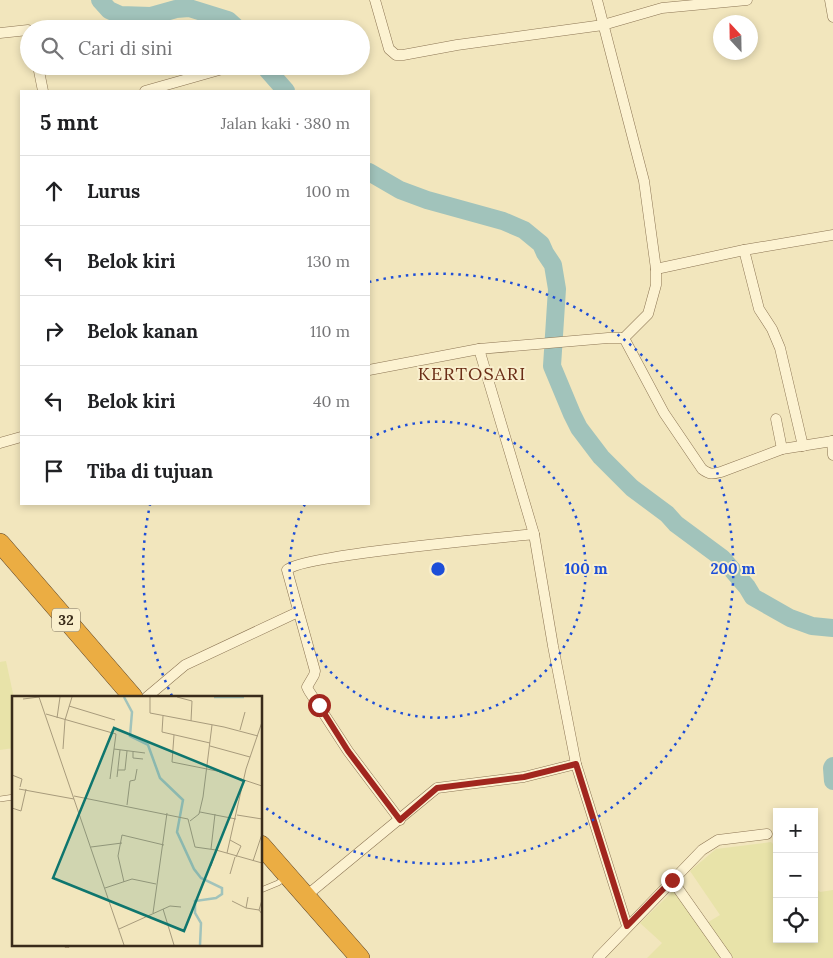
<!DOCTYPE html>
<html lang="id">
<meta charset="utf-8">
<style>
:root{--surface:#fff;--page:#f2f2f2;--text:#202124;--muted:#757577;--line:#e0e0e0}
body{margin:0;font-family:Lora,serif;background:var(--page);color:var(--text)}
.controls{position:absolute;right:15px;bottom:15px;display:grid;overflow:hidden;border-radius:0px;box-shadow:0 2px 8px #0003}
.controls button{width:45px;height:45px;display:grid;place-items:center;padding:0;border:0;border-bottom:1px solid var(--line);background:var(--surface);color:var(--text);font:25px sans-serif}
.compass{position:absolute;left:713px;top:15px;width:45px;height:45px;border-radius:50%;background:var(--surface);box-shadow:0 2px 8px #0003;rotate:338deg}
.stop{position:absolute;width:15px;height:15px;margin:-11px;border:4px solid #a1261e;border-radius:50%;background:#fff}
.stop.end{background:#a1261e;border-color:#fff;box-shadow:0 1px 5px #0008}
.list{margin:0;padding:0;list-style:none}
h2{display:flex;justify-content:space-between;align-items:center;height:65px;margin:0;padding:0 20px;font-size:21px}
h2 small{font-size:16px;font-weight:400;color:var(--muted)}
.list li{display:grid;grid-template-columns:32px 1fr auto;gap:15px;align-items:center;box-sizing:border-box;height:70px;padding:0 20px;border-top:1px solid var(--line)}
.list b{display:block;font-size:19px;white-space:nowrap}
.list em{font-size:16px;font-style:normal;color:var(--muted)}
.icon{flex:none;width:28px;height:28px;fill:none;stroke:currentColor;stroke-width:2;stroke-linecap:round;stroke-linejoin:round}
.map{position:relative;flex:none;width:833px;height:958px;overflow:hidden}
.search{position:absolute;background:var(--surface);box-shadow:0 2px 8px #0003;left:20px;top:20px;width:350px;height:55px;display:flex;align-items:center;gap:12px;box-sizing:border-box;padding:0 18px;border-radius:28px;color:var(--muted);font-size:19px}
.panel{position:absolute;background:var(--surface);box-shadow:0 2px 8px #0003;left:20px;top:90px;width:350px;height:415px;border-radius:0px}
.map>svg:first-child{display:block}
.farmland{fill:#e8e3a9}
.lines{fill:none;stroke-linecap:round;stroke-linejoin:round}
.river{stroke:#a1c3bb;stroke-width:18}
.lane-casing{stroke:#8c7554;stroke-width:6}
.street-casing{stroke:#8c7554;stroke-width:11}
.highway-casing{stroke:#594329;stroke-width:20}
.lane{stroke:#fcf2d1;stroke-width:5}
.street{stroke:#fcf2d1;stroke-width:10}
.highway{stroke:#ebad43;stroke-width:19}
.route{stroke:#a1261e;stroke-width:6}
.ring{fill:none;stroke:#1d4ed8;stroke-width:2.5;stroke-dasharray:2.5 5}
.labels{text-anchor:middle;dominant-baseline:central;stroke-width:4;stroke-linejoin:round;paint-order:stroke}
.shield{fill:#f9efcd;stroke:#736650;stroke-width:1}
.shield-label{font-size:14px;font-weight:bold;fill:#392b1a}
.quarter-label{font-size:18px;letter-spacing:1px;fill:#6a2d16;stroke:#f9efcd}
.inset-river{fill:none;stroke:#a1c3bb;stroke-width:2.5}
.inset-road{fill:none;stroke:#a89b7c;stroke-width:1}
.view{fill:#0f766e;fill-opacity:0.15;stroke:#0f766e;stroke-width:2.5}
.inset-edge{fill:none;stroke:#392b1a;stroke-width:2.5}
.centre{fill:#1d4ed8;stroke:#f9efcd;stroke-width:2.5}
.ring-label{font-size:15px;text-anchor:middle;font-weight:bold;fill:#1d4ed8;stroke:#f9efcd;stroke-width:4;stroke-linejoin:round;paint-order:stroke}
</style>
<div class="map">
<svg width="833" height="958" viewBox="0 0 833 958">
<rect width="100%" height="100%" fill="#f2e6bd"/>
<g class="farmland">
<polygon points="6,661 14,698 14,748 0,750 0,662"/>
<polygon points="771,842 777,848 777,939 814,939 814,886 820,892 833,890 833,958 647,958 662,943 640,923 673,891 700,927 720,915 690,871 716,849"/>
</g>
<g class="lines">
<g class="river">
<polyline points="100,0 109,10 120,15 151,16 176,9 189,8 228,20 238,29"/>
<polyline points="264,66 286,91"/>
<polyline points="369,172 400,190 427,200 503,221 524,230 541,244 545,253 553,265 557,289 552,366 572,414 579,428 601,457 632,488 667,514 676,524 722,558 747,587 753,597 790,618 812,626 833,628"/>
<polyline points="833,766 832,768 833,781"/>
</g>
<g class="lane-casing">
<g id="lane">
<polyline points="0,799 14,797"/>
<polyline points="261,890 278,883 285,878"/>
<polyline points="67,945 67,944"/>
</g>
</g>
<g class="street-casing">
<g id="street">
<polyline points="375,0 389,49 396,55 403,55 457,45 603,25 662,8 747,0"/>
<polyline points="597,0 644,181 656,269 656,285 648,314 624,338"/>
<polyline points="830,0 833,17"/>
<polyline points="0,33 28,30 29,32"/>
<polyline points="38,66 43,91"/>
<polyline points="145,91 226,68"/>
<polyline points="744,250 759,309 772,329 780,348 803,446"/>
<polyline points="656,269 744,250 833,235"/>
<polyline points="479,349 534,534 553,646 576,764 627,926"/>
<path d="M369,370L479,349L608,338H624L664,413L702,469C710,475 713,474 721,472L782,449L833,441"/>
<polyline points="776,419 782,449"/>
<polyline points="832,441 833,455"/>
<polyline points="0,443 21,437"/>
<polyline points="147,697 185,665 298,612"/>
<path d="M400,820L348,751L309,691L307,687L314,675L315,671L287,570C301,555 499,538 534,534"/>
<polyline points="672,880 727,958"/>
<polyline points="306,896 437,788 524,777 576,764"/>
<polyline points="598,958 702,850 718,840 767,834"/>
</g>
</g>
<g class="highway-casing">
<g id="highway">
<polyline points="0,543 133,697"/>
<polyline points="261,845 360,958"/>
</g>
</g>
<use href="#lane" class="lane"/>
<use href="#street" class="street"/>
<use href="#highway" class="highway"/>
</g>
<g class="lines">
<polyline class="route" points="319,705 348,751 400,820 437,788 524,777 576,764 627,926 672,880"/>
</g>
<g class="ring">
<path d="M370 438A148 148 0 1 1 305 504"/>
<path d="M172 696A295 295 0 0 1 150 505M369 282A295 295 0 1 1 263 806"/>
</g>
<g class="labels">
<rect class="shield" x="52" y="608.5" width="28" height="23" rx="4"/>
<g class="shield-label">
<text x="66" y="620">32</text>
</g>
<g class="quarter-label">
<text x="472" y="373">KERTOSARI</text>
</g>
</g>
<g transform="translate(12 696)">
<rect width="250" height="250" fill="#f2e6bd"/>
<path class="inset-river" d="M112,1L120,16L118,40L136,49L148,82L171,104L165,136L182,173L189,182L210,192V198L204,202L183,205V217L189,227L188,249M202,1H232"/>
<path class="inset-road" d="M27,1L112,249M138,1V17L212,31L246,40M165,1L180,5L179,25M11,3L27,1M57,10L103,24M34,18L104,38L102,53M151,20L150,36L198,47M45,22L48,1M228,34L233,16M162,39L160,66L205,75L250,90M198,50L238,61M51,53L53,24L60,1M121,56V62L131,63M106,74H113L115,55M0,79L10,83L8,91M105,81L108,54M98,83L102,53L133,57M7,93L62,103M62,100L176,123L183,151L204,154L250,167M115,109L118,85L123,84L125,73M0,112L9,115L14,93M188,116L224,123M225,119L250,123M178,125L187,118L191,101L200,29M218,144L229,150L224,161M79,151L110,147M199,153L203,118M215,157L234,73L250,26M241,165L250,138M199,170L204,154M218,178L223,161M112,186L106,160L110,139L152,149M93,192L120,183L144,188M236,201L234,212L247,214M250,204L247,214L250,218M220,205L234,212M151,213L162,249M141,217L155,117M107,233L158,210L169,211"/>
<path class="view" d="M102,32L232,85L172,235L41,182Z"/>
<rect width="250" height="250" class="inset-edge"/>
</g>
<circle cx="438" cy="569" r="8" class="centre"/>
<g class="ring-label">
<text x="586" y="574">100 m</text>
<text x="733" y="574">200 m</text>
</g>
</svg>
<div class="controls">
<button>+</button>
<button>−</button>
<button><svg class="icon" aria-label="locate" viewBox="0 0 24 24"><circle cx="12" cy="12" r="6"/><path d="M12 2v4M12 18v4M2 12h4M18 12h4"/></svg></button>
</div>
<svg class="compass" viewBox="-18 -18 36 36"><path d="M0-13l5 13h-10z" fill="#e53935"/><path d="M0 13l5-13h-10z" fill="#757577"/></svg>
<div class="stop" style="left:319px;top:705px"></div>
<div class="stop end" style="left:672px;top:880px"></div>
<div class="search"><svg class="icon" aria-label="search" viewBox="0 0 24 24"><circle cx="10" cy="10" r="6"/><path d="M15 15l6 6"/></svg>Cari di sini</div>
<section class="panel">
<h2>5 mnt<small>Jalan kaki · 380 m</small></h2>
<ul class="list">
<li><svg class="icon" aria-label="ahead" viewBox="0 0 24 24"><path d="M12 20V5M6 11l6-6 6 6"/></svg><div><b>Lurus</b></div><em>100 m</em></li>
<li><svg class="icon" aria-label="left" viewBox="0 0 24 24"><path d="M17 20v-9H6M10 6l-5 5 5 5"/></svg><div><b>Belok kiri</b></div><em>130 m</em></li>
<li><svg class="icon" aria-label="right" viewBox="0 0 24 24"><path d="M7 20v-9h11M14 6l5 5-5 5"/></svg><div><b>Belok kanan</b></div><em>110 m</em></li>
<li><svg class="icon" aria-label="left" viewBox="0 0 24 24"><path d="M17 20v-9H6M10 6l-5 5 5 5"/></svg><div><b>Belok kiri</b></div><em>40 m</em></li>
<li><svg class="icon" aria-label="arrive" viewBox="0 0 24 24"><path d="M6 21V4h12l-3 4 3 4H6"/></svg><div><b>Tiba di tujuan</b></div></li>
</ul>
</section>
</div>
